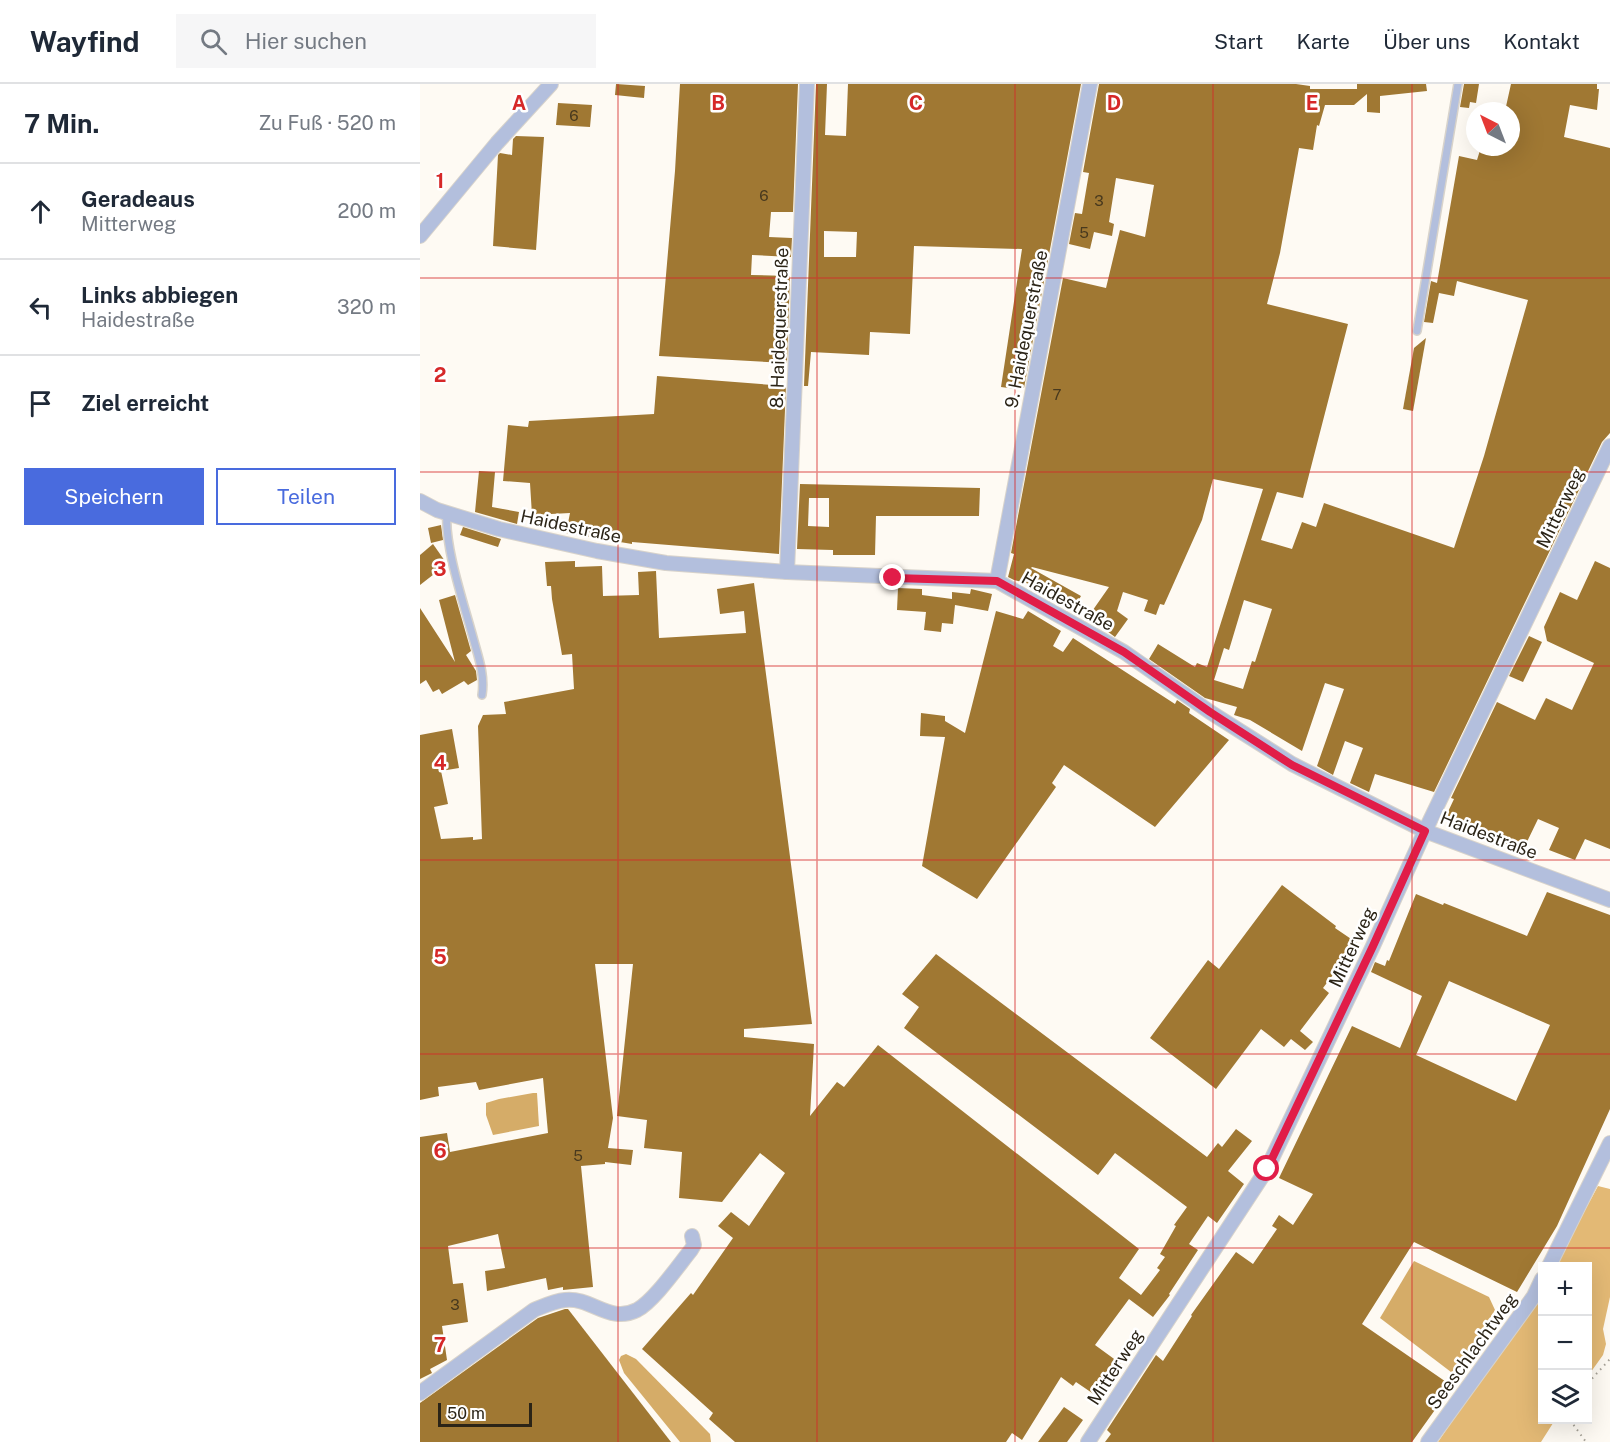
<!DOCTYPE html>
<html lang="de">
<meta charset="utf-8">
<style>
:root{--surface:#fff;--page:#f6f6f7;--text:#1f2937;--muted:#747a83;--line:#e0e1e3;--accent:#496bde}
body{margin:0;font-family:"Public Sans",sans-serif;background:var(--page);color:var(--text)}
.controls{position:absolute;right:18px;bottom:18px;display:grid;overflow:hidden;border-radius:0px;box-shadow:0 6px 24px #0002}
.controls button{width:54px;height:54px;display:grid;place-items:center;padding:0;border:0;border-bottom:2px solid var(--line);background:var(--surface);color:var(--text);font:30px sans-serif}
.compass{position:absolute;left:1046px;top:18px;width:54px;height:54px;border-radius:50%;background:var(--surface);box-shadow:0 6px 24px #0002;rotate:318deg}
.scale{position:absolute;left:18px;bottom:15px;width:94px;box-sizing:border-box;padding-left:6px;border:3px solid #2b2417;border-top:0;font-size:16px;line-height:21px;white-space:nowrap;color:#2b2417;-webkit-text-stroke:4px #fff;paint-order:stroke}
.stop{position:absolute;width:18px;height:18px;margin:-14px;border:4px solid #e11d48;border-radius:50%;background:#fff}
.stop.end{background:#e11d48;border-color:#fff;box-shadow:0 2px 6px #0008}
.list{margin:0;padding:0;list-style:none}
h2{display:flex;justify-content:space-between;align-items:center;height:78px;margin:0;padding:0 24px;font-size:26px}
h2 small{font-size:20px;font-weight:400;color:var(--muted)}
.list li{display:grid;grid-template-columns:39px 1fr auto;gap:18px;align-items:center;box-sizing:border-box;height:96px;padding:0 24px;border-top:2px solid var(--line)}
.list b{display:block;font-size:22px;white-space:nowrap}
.list p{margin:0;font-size:20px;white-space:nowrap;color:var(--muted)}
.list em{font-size:20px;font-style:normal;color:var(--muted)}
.actions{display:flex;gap:12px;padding:18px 24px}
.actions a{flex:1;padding:14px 0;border:2px solid var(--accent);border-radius:0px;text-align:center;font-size:21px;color:var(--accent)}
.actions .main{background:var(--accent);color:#fff}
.icon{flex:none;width:33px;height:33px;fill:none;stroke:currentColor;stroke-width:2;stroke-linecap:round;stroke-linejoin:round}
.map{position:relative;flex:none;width:1190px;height:1358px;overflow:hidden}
header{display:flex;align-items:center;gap:36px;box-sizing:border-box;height:84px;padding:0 30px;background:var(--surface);border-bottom:2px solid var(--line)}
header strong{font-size:28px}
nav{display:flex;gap:33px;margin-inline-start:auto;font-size:21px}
.search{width:420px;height:54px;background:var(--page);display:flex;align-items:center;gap:15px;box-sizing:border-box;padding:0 21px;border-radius:0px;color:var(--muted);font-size:22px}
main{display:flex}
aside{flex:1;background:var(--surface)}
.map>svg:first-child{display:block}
.forest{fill:#e3b975}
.water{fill:#d5ac68}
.building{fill:#a07833;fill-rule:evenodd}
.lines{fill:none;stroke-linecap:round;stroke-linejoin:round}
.lane-casing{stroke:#d8d3cb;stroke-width:10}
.street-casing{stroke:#d8d3cb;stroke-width:16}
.path{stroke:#a5a096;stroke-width:2;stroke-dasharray:1.5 4.5;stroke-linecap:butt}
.lane{stroke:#b3bfdd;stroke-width:7}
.street{stroke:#b3bfdd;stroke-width:14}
.route{stroke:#e11d48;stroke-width:8}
.grid{fill:none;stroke:#d62828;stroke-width:1.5;stroke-opacity:0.55}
.labels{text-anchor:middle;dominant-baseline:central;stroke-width:5;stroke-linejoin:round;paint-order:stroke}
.number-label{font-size:15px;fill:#48391e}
.street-label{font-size:18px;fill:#2b2417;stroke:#fff}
.grid-label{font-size:20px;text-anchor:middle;font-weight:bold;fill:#d62828;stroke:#fff;stroke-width:5;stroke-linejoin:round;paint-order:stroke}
</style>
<header>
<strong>Wayfind</strong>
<div class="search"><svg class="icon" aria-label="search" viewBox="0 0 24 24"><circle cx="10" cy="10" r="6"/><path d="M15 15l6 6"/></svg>Hier suchen</div>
<nav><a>Start</a><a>Karte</a><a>Über uns</a><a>Kontakt</a></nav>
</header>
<main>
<aside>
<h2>7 Min.<small>Zu Fuß · 520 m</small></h2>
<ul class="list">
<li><svg class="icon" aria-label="ahead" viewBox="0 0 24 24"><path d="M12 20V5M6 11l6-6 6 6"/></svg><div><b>Geradeaus</b><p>Mitterweg</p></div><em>200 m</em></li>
<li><svg class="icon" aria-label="left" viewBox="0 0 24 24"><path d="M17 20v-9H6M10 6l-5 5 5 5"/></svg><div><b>Links abbiegen</b><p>Haidestraße</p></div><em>320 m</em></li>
<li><svg class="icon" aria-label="arrive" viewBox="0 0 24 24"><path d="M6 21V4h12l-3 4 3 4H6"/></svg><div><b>Ziel erreicht</b></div></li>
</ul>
<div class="actions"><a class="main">Speichern</a><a>Teilen</a></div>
</aside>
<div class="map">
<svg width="1190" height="1358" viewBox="0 0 1190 1358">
<rect width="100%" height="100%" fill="#fefaf3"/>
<g class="forest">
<polygon points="1178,1102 1190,1105 1190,1213 1183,1245 1186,1260 1183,1271 1168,1292 1168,1182 1135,1182"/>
<polygon points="1122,1204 1122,1336 1135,1336 1121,1358 1018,1358"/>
</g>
<g class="water">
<polygon points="113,1009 117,1009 119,1042 73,1051 66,1031 66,1019 79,1015"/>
<polygon points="994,1177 1069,1213 1075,1226 1039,1285 1031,1288 960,1234"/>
<polygon points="206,1270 216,1275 290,1350 291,1358 260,1358 204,1289 199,1276 201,1272"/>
</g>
<g class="building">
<polygon points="196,0 225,2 224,14 195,11"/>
<polygon points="260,0 378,0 373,128 351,128 349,153 372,154 371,173 332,171 331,191 370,192 367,279 239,272 255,87"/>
<path d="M396,0H407L405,51L426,52L428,0H661L604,304L596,303V305L581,303L602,165L494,162L490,250L450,248L449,271L391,268L388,302H384ZM404,147L437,148L436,173H404Z"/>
<path d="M679,0H876L890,2V5H937V0H1006L1007,7L960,12V29L947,28V10L934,21H905L899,42L897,41L893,66L879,64L860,169L847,220L928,240L883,414L857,408L841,456L872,465L882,438L896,443L904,419L1034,464L1064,372L1108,216L1037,197L1034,212L1019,209L1013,239L1004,238L1011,197L1017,199L1039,72L1057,76L1061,63L1076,65L1077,63H1091V27H1085L1091,0H1177V5H1179L1177,26L1150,21L1144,53L1190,64V349L1182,358L1014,708L955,690L949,708L930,699L943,664L925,657L913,691L897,682L924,605L905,599L882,667L830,636L814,631L817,623L785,614L729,575L738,560L775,583L777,579L787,583L843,405L793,395L782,436L744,521L740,520L736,531L724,527L728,516L703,508L697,527L708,535L695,553L668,533L689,503L612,483L611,484L661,512L653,526L619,507L622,503L594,496L588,493L594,470L591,469L643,194L686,204L700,146L725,153L734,101L696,94L689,138L694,140L692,152L674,148L670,165L649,160L655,129L662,130L669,89L663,88ZM824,516L852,525L835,578L832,577L823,605L794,596L804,564L809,566Z"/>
<polygon points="1044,0 1059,0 1056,19 1050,18 1049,24 1040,23"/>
<polygon points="138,19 172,21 170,43 136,41"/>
<polygon points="96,52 124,53 116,166 73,162 78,71 80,69 92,71 93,55"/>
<polygon points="1006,254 993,327 983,325 994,264"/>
<polygon points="237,292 366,302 359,470 212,458 212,460 146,449 150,429 112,431 110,399 83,397 88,341 108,343 109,337 234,330"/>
<polygon points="59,387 75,388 72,423 99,428 97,440 55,428"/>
<path d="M380,400L560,404L559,432H456L455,471H413V466L377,465ZM389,414H409V443L388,442Z"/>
<polygon points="21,441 23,456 11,459 8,444"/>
<polygon points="43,443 81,455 78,463 40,451"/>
<polygon points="13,460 27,480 0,501 0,471"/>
<polygon points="155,477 155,483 182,482 183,512 219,511 218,488 236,487 239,554 326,549 324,527 300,530 297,505 334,499 392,940 324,945 324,953 394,960 390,1032 417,998 424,1003 458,961 719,1165 699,1194 721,1211 740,1186 737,1184 745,1173 740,1170 756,1142 754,1141 767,1123 695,1069 678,1091 484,944 499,923 482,910 516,870 787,1073 798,1059 802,1063 816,1045 832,1057 808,1087 824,1100 797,1139 788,1132 769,1160 778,1166 749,1210 750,1211 733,1233 709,1215 675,1261 701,1280 678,1313 656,1298 653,1302 641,1293 602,1356 592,1349 586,1358 315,1358 289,1335 293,1329 222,1265 271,1209 273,1211 313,1154 298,1142 311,1128 329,1142 365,1089 340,1069 302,1118 259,1114 262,1068 224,1064 227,1036 197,1032 213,880 175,880 193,1034 188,1064 213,1066 211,1081 185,1078 185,1080 161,1082 173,1203 143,1206 143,1203 128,1206 126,1194 67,1207 65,1187 85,1184 78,1150 28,1162 33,1200 43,1199 48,1238 22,1242 27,1276 10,1285 12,1289 0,1295 0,1053 27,1049 30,1068 128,1049 123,994 59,1006 56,998 18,1003 19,1012 0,1016 0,651 32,645 39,684 21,687 28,720 14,723 21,755 53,753 53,756 62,755 58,642 63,631 86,630 84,618 154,605 152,570 142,571 132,515 131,502 127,502 125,478"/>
<polygon points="1175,477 1190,484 1190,765 1165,755 1155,776 1129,766 1139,744 1118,735 1102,768 1026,732 1034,715 1031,714 1077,618 1115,636 1126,614 1152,626 1174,579 1127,557 1124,543 1140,508 1157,516"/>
<polygon points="478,504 502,505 502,511 532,515 532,508 550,510 551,505 572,510 568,527 535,521 533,540 522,539 521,548 504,546 506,528 477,526"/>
<polygon points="35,511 51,567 46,571 56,587 57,596 48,601 44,597 22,610 19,605 13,608 6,596 0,600 0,524 35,578 19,516"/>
<polygon points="576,527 603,535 608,527 641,547 633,562 643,568 653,554 755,620 757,616 770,625 769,629 809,656 735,743 644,681 632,699 636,703 557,815 502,782 525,653 500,652 501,629 525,632 525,637 545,649"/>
<polygon points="1109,552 1122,558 1103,598 1089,592"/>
<polygon points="862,801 916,842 915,844 937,859 903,904 909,909 880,947 893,958 885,966 871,955 864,963 841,945 796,1005 730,954 788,876 799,885"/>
<path d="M1127,808L1190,831V1025L1137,1142L1097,1208L994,1158L942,1240L1032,1302L992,1358H685L691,1350L687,1346L736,1271L743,1277L772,1232L771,1231L816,1168L833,1180L857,1145L852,1142L859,1131L873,1141L893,1110L859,1094L932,942L980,964L1002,912L951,888L955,878L965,882L967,876L969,877L996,810L1023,821L1024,819L1107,852ZM1029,897L1130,941L1096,1017L996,971Z"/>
<polygon points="145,1225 148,1225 251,1358 0,1358 0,1319 118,1234"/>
<polygon points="644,1323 663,1336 647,1358 618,1358"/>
</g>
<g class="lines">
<g class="lane-casing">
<g id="lane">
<polyline points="997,247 1038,0"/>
<path d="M27,429C24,463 45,523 54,557C59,575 65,592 62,611"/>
</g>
</g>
<g class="street-casing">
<g id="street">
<polyline points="0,152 77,59 131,0"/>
<polyline points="0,417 17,426 79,445 177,467 246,479 367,488 577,497 704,568 790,628 872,680 1005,747 1190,816"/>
<polyline points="367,488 387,0"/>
<polyline points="577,497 670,0"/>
<polyline points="1129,1182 1190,1059"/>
<path d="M0,1309L114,1226C124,1222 134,1217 145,1216C172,1213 189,1240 217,1226C234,1217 258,1182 271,1166L274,1161L272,1152"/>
<polyline points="668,1358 847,1085 953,862 1005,747 1190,362"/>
<polyline points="1008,1358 1114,1212 1122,1195"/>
</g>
</g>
<g class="path">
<polyline points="1168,1299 1190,1275"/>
<polyline points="1150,1336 1166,1358"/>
</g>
<use href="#lane" class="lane"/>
<use href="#street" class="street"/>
</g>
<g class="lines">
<polyline class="route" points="473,494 577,497 704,568 790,628 872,681 1005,747 953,862 847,1085"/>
</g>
<path class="grid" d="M198,0V1358M397,0V1358M595,0V1358M793,0V1358M992,0V1358M0,194H1190M0,388H1190M0,582H1190M0,776H1190M0,970H1190M0,1164H1190"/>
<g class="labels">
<g class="number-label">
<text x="154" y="31">6</text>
<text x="344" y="111">6</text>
<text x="679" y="116">3</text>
<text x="664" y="148">5</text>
<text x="637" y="310">7</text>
<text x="158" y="1071">5</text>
<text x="35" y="1220">3</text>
</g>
<g class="street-label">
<text transform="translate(359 244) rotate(-88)">8. Haidequerstraße</text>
<text transform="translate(606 245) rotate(-79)">9. Haidequerstraße</text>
<text transform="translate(1140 424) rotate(-64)">Mitterweg</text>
<text transform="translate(151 442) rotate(12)">Haidestraße</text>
<text transform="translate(648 517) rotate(29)">Haidestraße</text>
<text transform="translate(1069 751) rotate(21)">Haidestraße</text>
<text transform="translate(932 863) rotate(-65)">Mitterweg</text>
<text transform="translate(1052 1267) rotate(-54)">Seeschlachtweg</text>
<text transform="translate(695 1283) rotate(-57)">Mitterweg</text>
</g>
</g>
<g class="grid-label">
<text x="99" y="26">A</text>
<text x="298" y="26">B</text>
<text x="496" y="26">C</text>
<text x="694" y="26">D</text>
<text x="892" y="26">E</text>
<text x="20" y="104">1</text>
<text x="20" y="298">2</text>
<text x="20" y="492">3</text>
<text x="20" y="686">4</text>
<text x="20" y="880">5</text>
<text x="20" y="1074">6</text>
<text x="20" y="1268">7</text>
</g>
</svg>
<div class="controls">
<button>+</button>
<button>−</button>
<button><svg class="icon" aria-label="layers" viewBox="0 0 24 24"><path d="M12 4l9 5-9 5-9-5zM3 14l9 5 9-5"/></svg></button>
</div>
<svg class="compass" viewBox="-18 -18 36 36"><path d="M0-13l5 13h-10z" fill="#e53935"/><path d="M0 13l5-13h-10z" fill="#747a83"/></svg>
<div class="scale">50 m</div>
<div class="stop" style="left:847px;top:1085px"></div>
<div class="stop end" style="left:473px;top:494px"></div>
</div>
</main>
